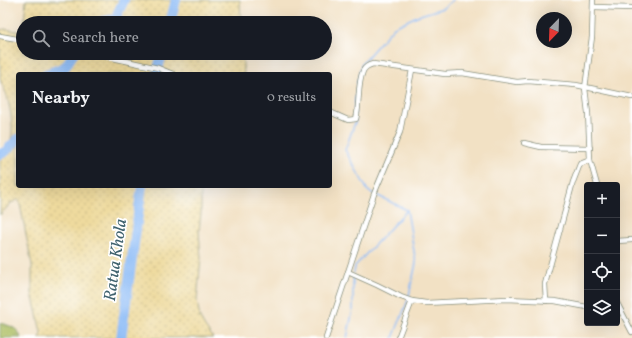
<!DOCTYPE html>
<meta charset="utf-8">
<style>
:root{--surface:#171b24;--page:#242831;--text:#f1f3f6;--muted:#9ea1a6;--line:#363941}
body{margin:0;font-family:Vollkorn,serif;background:var(--page);color:var(--text)}
.controls{position:absolute;right:12px;bottom:12px;display:grid;overflow:hidden;border-radius:4px;box-shadow:0 4px 16px #0002}
.controls button{width:36px;height:36px;display:grid;place-items:center;padding:0;border:0;border-bottom:1px solid var(--line);background:var(--surface);color:var(--text);font:20px sans-serif}
.compass{position:absolute;left:536px;top:12px;width:36px;height:36px;border-radius:50%;background:var(--surface);box-shadow:0 4px 16px #0002;rotate:203deg}
.list{margin:0;padding:0;list-style:none}
h2{display:flex;justify-content:space-between;align-items:center;height:52px;margin:0;padding:0 16px;font-size:17px}
h2 small{font-size:13px;font-weight:400;color:var(--muted)}
.icon{flex:none;width:22px;height:22px;fill:none;stroke:currentColor;stroke-width:2;stroke-linecap:round;stroke-linejoin:round}
.map{position:relative;flex:none;width:632px;height:338px;overflow:hidden}
.search{position:absolute;background:var(--surface);box-shadow:0 4px 16px #0002;left:16px;top:16px;width:316px;height:44px;display:flex;align-items:center;gap:10px;box-sizing:border-box;padding:0 14px;border-radius:22px;color:var(--muted);font-size:15px}
.panel{position:absolute;background:var(--surface);box-shadow:0 4px 16px #0002;left:16px;top:72px;width:316px;height:116px;border-radius:4px}
.map>svg:first-child{display:block}
.grass{fill:url(#grass-tufts);stroke:#657d4a}
.sand{fill:url(#sand-dots);stroke:#868c69}
.lines{fill:none;stroke-linecap:round;stroke-linejoin:round}
.stream{stroke:#8abaf6;stroke-width:1.5}
.river{stroke:#8abaf6;stroke-width:10}
.minor-casing{stroke:#888f7c;stroke-width:6}
.minor{stroke:#fff;stroke-width:4.5}
.labels{text-anchor:middle;dominant-baseline:central;stroke-width:3.5;stroke-linejoin:round;paint-order:stroke}
.water-label{font-size:17px;font-style:italic;fill:#3f626e;stroke:#fff}
</style>
<div class="map">
<svg width="632" height="338" viewBox="0 0 632 338">
<defs>
<pattern id="grass-tufts" width="24" height="20" patternUnits="userSpaceOnUse"><rect width="24" height="20" fill="#abbd60"/><path d="M3 7l-1-3M5 7V3M7 7l1-3M15 17l-1-3M17 17v-4M19 17l1-3" fill="none" stroke="#8b9b50"/></pattern>
<pattern id="sand-dots" width="8" height="8" patternUnits="userSpaceOnUse"><rect width="8" height="8" fill="#eeda9e"/><path d="M2 2h.1M6 6h.1" fill="none" stroke="#ccbc89" stroke-width="1.8" stroke-linecap="round"/></pattern>
</defs>
<rect width="100%" height="100%" fill="#fff"/>
<filter id="ink" filterUnits="userSpaceOnUse"><feTurbulence type="fractalNoise" baseFrequency=".025" numOctaves="2"/><feDisplacementMap in="SourceGraphic" scale="8" xChannelSelector="R" yChannelSelector="G"/><feConvolveMatrix kernelMatrix="1 2 1 2 8 2 1 2 1" color-interpolation-filters="sRGB"/></filter>
<filter id="wash" filterUnits="userSpaceOnUse"><feTurbulence type="fractalNoise" baseFrequency=".012" numOctaves="4" result="noise"/><feDisplacementMap in="SourceGraphic" scale="16" xChannelSelector="R" yChannelSelector="G"/><feGaussianBlur stdDeviation="0.9" result="paint"/><feColorMatrix in="noise" values="0 0 0 0 0 0 0 0 0 0 0 0 0 0 0 0 0 1.4 0 .05"/><feComposite in="paint" operator="in"/></filter>
<g filter="url(#wash)">
<rect width="100%" height="100%" fill="#f2e1c4"/>
<path class="grass" d="M0,323C9,325 19,328 21,338H0Z"/>
<g class="sand">
<polygon points="26,0 240,0 241,23 24,23"/>
<path d="M5,29L23,32V53H242L244,74H18V186H201V213L199,231L201,258L197,300L200,318L205,327L213,338H40L41,332L32,293V265L19,199L11,203L0,215V156C19,145 11,110 6,93C4,88 1,84 0,79C0,65 0,44 0,30Z"/>
</g>
<g class="lines">
<g class="stream">
<polyline points="355,114 354,109 357,83 362,63 394,27 417,16 443,8 453,0"/>
<polyline points="356,120 345,150 368,191 407,210 416,263 408,300 393,338"/>
<polyline points="354,273 355,266 407,210"/>
<polyline points="347,338 353,309 353,277"/>
</g>
<g class="river">
<polyline points="96,23 115,19 124,0"/>
<polyline points="170,23 176,0"/>
<polyline points="46,74 65,67 74,53"/>
<polyline points="157,74 162,53"/>
<polyline points="0,154 5,152 18,139"/>
<polyline points="121,338 142,186"/>
</g>
</g>
</g>
<g filter="url(#ink)">
<g class="lines">
<g class="minor-casing">
<g id="minor">
<polyline points="593,0 592,37 585,88 588,113 590,160 597,185"/>
<polyline points="594,7 632,8"/>
<polyline points="0,36 23,40"/>
<polyline points="90,53 158,68 173,74"/>
<path d="M330,112L348,120L356,119C360,104 357,85 363,71C365,67 369,65 373,64L445,74L462,73L517,82L528,81L576,85L632,97"/>
<polyline points="524,143 541,147 590,148"/>
<polyline points="617,241 632,240"/>
<polyline points="348,272 377,285 401,297 412,301"/>
<polyline points="546,301 545,284 573,182 580,164 590,160"/>
<polyline points="617,303 632,332"/>
<polyline points="326,338 374,194 400,132 412,70"/>
<polyline points="398,338 412,301 426,303 506,299 555,301 587,307"/>
</g>
</g>
<use href="#minor" class="minor"/>
</g>
</g>
<g class="labels">
<g class="water-label">
<text transform="translate(116 260) rotate(-82)">Ratua Khola</text>
</g>
</g>
</svg>
<div class="controls">
<button>+</button>
<button>−</button>
<button><svg class="icon" aria-label="locate" viewBox="0 0 24 24"><circle cx="12" cy="12" r="6"/><path d="M12 2v4M12 18v4M2 12h4M18 12h4"/></svg></button>
<button><svg class="icon" aria-label="layers" viewBox="0 0 24 24"><path d="M12 4l9 5-9 5-9-5zM3 14l9 5 9-5"/></svg></button>
</div>
<svg class="compass" viewBox="-18 -18 36 36"><path d="M0-13l5 13h-10z" fill="#e53935"/><path d="M0 13l5-13h-10z" fill="#9ea1a6"/></svg>
<div class="search"><svg class="icon" aria-label="search" viewBox="0 0 24 24"><circle cx="10" cy="10" r="6"/><path d="M15 15l6 6"/></svg>Search here</div>
<section class="panel">
<h2>Nearby<small>0 results</small></h2>
<ul class="list">
</ul>
</section>
</div>
